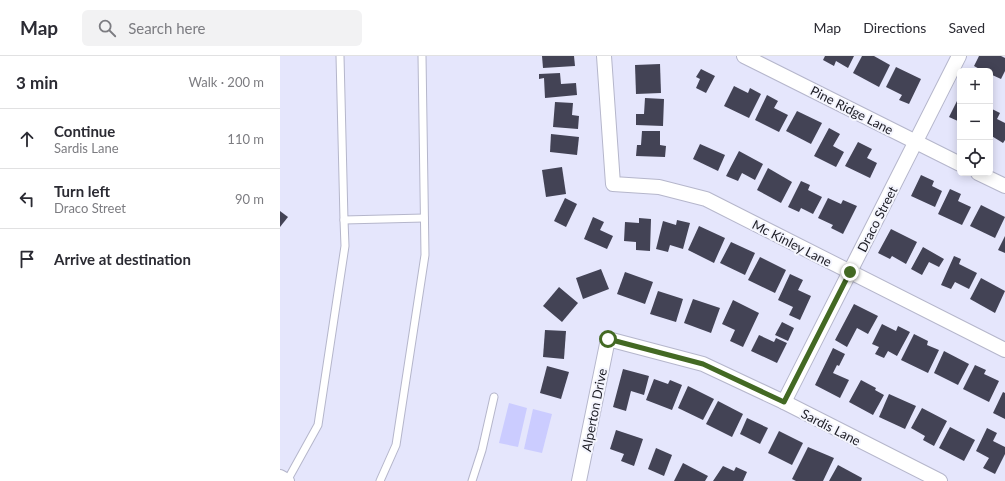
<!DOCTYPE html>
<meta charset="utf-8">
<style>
:root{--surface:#fff;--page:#f2f2f3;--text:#2b2b33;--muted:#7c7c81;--line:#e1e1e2}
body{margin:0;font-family:Lato,sans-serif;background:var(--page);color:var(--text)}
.controls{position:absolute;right:12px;top:12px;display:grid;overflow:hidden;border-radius:6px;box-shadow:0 2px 10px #0003}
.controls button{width:36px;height:36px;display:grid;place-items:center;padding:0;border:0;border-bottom:1px solid var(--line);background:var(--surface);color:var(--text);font:20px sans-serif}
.stop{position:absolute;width:12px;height:12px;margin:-9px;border:3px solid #436923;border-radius:50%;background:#fff}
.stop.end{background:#436923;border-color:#fff;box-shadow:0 1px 4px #0008}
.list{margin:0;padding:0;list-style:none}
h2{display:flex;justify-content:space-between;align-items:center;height:52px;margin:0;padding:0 16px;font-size:17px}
h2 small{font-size:13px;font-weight:400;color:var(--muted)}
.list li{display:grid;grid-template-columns:26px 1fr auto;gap:12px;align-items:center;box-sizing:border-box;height:60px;padding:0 16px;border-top:1px solid var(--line)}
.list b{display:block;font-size:15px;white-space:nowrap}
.list p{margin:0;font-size:13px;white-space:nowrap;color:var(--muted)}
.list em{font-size:13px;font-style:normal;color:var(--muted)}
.icon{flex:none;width:22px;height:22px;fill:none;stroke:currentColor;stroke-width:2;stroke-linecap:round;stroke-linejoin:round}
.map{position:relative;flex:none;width:725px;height:425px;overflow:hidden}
header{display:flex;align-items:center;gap:24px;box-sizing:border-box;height:56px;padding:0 20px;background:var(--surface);border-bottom:1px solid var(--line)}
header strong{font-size:19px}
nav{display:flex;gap:22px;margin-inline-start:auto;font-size:14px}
.search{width:280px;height:36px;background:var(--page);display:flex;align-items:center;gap:10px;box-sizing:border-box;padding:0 14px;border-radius:6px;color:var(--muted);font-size:15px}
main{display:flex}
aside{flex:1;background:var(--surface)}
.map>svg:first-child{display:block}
.green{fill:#cbccff}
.building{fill:#434355}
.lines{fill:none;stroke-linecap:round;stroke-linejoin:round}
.lane-casing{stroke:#b5b6cb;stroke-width:9}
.street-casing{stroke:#b5b6cb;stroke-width:16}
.lane{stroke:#fff;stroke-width:7}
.street{stroke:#fff;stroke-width:14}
.route{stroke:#436923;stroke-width:5}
.labels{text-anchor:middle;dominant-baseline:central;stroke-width:4;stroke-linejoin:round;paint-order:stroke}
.street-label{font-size:13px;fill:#1b1b23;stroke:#f4f5fe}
</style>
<header>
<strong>Map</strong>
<div class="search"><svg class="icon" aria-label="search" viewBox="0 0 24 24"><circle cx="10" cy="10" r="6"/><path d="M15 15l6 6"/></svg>Search here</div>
<nav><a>Map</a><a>Directions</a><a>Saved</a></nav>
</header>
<main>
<aside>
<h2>3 min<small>Walk · 200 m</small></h2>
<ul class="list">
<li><svg class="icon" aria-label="ahead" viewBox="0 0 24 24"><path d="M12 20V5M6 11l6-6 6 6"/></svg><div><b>Continue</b><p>Sardis Lane</p></div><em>110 m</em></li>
<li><svg class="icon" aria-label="left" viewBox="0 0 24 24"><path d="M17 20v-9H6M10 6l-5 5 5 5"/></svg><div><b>Turn left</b><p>Draco Street</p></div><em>90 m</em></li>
<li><svg class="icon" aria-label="arrive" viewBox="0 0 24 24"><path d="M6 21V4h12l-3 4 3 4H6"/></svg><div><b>Arrive at destination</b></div></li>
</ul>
</aside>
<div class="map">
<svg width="725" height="425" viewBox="0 0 725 425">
<rect width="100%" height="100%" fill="#e5e6fc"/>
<g class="green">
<polygon points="229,347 247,352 238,391 219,387"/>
<polygon points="253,353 272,358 262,397 244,393"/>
</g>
<g class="building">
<polygon points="262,0 294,0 295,10 263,12"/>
<polygon points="545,0 574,0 568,12 556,5 554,10 543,4"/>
<polygon points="582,0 594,0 610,9 599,31 573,17"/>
<polygon points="699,0 721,0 725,2 725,15 721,23 710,18 710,15 703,15 694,10"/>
<polygon points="380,8 381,37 356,38 355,9"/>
<polygon points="616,11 641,23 629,48 619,44 622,39 606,31"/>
<polygon points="421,13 435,20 426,37 416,32 420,23 416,21"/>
<polygon points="280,17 281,28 296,27 297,39 265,42 264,22 259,23 259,18"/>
<polygon points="454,30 468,37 470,32 481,38 469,62 444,50"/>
<polygon points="487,39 498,45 494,52 508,59 499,76 475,64"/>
<polygon points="365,42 384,43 383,70 356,69 356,58 364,58"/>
<polygon points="678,43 680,44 680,66 669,61"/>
<polygon points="275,46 293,47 292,59 299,60 298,73 273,71"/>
<polygon points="712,53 720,57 717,63 725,67 725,84 723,87 710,79"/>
<polygon points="517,55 542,67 531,88 506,75"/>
<polygon points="549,72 560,78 553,90 564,96 556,111 534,100"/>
<polygon points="362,75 380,75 380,89 386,90 385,101 356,100 357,89 361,89"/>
<polygon points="271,78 299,81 297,99 270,96"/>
<polygon points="578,86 592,93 587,102 597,107 590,122 565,110"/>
<polygon points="420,88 445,99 438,115 413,103"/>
<polygon points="459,95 483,108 475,124 462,117 458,125 446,120"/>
<polygon points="282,111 286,138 266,141 262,114"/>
<polygon points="488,112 512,126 501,147 477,134"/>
<polygon points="641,119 654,125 652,130 662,135 655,151 631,140"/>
<polygon points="521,125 530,129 528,134 542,141 533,158 521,152 519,156 508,151"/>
<polygon points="670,133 681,138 678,145 691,151 682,169 658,158"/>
<polygon points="285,142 297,148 286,171 274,165"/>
<polygon points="548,142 561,148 563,144 577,150 563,178 551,172 553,169 538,162"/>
<polygon points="701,149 725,161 715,182 690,170"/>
<polygon points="0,155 8,161 0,171"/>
<polygon points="313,161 324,166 320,174 333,180 327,193 304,183"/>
<polygon points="359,162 371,163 370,195 356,194 356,186 344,185 345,166 359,167"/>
<polygon points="397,164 410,167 403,193 390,189 388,196 376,193 383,165 396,169"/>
<polygon points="419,170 445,182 434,207 408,194"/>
<polygon points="611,173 637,186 626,208 612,200 610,203 598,197"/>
<polygon points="725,180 725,197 718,194"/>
<polygon points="451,186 475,197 465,219 440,207"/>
<polygon points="643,191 664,203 659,211 649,206 642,219 631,213"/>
<polygon points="674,200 681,203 679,208 697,217 689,233 675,226 671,233 661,229"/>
<polygon points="480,201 506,214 495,237 468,224"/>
<polygon points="321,213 329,233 303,243 296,222"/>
<polygon points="345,216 373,226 365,248 337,238"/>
<polygon points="510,218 523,224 518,234 531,240 520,264 509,259 513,251 498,244"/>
<polygon points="701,222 725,235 715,257 690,243"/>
<polygon points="279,231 298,247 282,266 263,250"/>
<polygon points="378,235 403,243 396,266 370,258"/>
<polygon points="413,243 440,252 431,277 404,267"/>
<polygon points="453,244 479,257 463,291 450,285 455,274 442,268"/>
<polygon points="574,248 598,260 588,278 577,272 567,291 555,284"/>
<polygon points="502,266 514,272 508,285 495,279"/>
<polygon points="602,268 616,275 618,270 630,276 617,300 608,295 604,302 595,298 599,291 592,288"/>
<polygon points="265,274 286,275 284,303 263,301"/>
<polygon points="634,278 648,285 647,289 659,294 648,317 621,304"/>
<polygon points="479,279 494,286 496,282 507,287 497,307 471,295"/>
<polygon points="553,292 565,298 559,310 557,309 553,317 569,324 560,342 535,329"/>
<polygon points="664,295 689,308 678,329 654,317"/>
<polygon points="695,309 706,314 704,318 719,325 709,346 683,333"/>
<polygon points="267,310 289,316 281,343 260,337"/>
<polygon points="343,313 369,320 364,339 351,335 346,355 333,351"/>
<polygon points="374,323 388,328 390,324 402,329 392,354 366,344"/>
<polygon points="581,324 596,332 595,334 604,339 593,359 569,346"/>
<polygon points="408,330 434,343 423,364 398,352"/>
<polygon points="723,336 725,337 725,363 713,357"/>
<polygon points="609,338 636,350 625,373 599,361"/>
<polygon points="438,345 463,358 452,381 426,368"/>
<polygon points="642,352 667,365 654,390 643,384 645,380 631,372"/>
<polygon points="467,362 488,372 480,388 460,378"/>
<polygon points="670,371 695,384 684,405 659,392"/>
<polygon points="707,372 717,377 713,385 725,391 725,398 715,418 703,412 709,402 696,395"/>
<polygon points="336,374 363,383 354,410 341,405 344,398 330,393"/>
<polygon points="499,375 523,387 512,409 488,397"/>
<polygon points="528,391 554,402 543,425 516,425 512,423"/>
<polygon points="376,392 392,399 384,420 368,413"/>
<polygon points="403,407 428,420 425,425 394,425"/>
<polygon points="558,409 582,422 581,425 549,425"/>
<polygon points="443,410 454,415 456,411 467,416 463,425 433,425"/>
</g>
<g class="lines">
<g class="lane-casing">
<g id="lane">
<polyline points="60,0 64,164 144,162"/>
<polyline points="7,425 38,369 65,190 64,164"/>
<polyline points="100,425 116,389 145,199 142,0"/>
<polyline points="192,425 202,394 214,341"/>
</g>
</g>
<g class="street-casing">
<g id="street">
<polyline points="324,0 333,128 379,131 426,143 725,294"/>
<polyline points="464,0 680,108"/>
<polyline points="698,117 725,130"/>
<polyline points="504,346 679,0"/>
<polyline points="0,421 7,425"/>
<polyline points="299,425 328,283 423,308 504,346 660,425"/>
</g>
</g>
<use href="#lane" class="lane"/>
<use href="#street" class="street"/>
</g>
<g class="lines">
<polyline class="route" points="328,283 423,308 504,346 570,216"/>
</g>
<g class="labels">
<g class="street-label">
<text transform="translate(572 54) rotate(27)">Pine Ridge Lane</text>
<text transform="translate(597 163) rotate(-63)">Draco Street</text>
<text transform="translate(512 187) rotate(27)">Mc Kinley Lane</text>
<text transform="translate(314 354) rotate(-79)">Alperton Drive</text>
<text transform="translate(551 371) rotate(27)">Sardis Lane</text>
</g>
</g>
</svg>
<div class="controls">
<button>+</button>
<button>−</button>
<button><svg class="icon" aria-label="locate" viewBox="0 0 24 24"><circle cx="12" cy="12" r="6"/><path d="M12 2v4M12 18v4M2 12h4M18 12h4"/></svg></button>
</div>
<div class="stop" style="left:328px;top:283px"></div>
<div class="stop end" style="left:570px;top:216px"></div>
</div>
</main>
